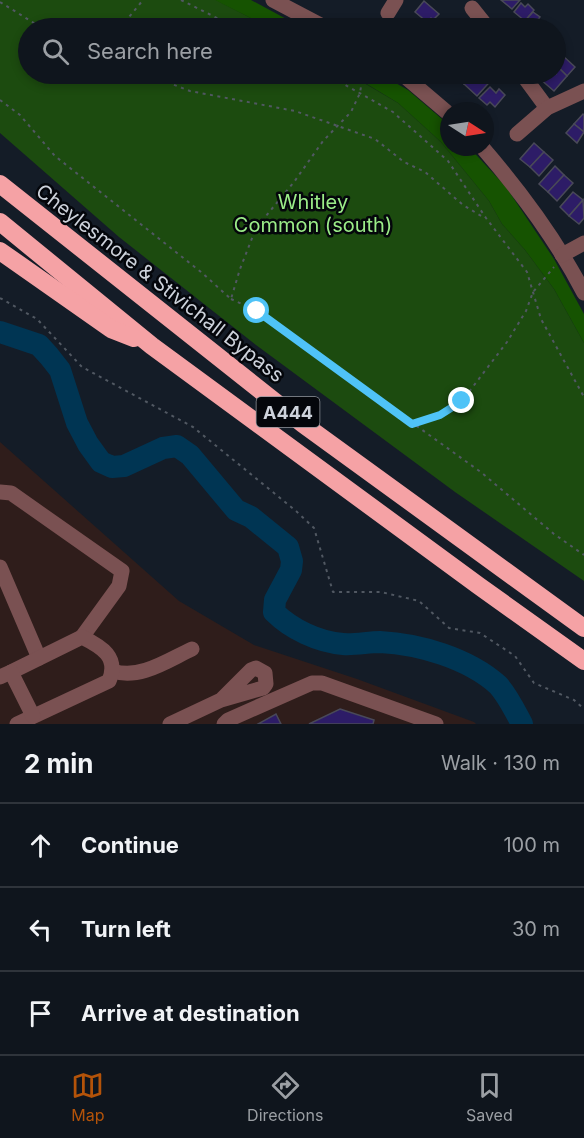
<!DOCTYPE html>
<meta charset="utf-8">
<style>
:root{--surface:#0f151d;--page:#1d222a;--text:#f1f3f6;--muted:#9b9fa4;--line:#2f343b;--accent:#b45309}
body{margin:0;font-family:Inter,sans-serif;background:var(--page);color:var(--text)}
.compass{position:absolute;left:440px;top:102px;width:54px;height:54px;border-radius:50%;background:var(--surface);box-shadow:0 3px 9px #0003;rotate:102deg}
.stop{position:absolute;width:18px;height:18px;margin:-14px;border:4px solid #4fc3f7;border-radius:50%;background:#fff}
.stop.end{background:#4fc3f7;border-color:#fff;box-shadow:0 2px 6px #0008}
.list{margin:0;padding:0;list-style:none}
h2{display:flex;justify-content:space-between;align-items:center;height:78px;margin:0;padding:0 24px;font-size:26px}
h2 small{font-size:20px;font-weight:400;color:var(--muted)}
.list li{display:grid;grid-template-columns:39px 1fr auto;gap:18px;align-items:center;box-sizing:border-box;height:84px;padding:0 24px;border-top:2px solid var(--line)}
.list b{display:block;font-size:22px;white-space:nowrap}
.list em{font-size:20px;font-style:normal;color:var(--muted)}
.icon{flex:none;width:33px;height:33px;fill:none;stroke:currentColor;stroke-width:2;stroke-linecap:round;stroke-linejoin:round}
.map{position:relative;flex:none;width:584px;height:724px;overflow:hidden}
.search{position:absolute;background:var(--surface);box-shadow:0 3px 9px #0003;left:18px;right:18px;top:18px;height:66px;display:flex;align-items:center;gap:15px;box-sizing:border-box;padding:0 21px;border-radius:33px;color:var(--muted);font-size:22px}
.sheet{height:330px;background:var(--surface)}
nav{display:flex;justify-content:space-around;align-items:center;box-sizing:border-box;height:84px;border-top:2px solid var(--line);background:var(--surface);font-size:16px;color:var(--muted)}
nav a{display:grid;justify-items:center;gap:3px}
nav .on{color:var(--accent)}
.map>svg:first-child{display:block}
.industrial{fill:#2f1d1b}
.green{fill:#1c4b0f}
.forest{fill:#165301}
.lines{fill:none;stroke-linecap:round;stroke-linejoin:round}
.river{stroke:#003553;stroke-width:22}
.building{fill:#2d1c67;stroke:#494958;stroke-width:1.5}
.path{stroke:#515862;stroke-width:2;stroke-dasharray:3 4.5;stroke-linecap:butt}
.minor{stroke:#7a5152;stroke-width:15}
.highway{stroke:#f5a2a5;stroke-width:18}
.route{stroke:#4fc3f7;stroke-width:8}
.labels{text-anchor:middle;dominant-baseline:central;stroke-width:5;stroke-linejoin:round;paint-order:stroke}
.shield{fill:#04060b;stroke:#91959d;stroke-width:1.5}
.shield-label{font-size:18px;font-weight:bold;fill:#cdd2db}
.park-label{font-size:20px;fill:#9bec88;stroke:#04060b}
.street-label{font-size:20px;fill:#cdd2db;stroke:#04060b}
</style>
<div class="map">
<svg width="584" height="724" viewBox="0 0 584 724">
<rect width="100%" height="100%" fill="#141c27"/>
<polygon class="industrial" points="0,442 179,601 254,645 357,679 474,722 476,724 0,724"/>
<polygon class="green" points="0,0 216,0 270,28 28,28 28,74 349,74 398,103 441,142 489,201 502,224 525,250 554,289 584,343 584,581 455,492 256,345 119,237 0,133"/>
<g class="forest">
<polygon points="215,0 251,0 303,28 270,28"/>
<polygon points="350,74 380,74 408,90 449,125 449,147 469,147 506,187 554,259 584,314 584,343 554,289 525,250 502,224 489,201 441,142 398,103"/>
</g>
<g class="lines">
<path class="river" d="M0,332L39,345L49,356L60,370L77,423L88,444L101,462L112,467L124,466L163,448L177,446L190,455L236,510L251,517L288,547L292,561L291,570L275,600L274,612C291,629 318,642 343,644C355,645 368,642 380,642C419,644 468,658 498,685C508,696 515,711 522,724"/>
</g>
<g class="building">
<polygon points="501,0 520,0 512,9"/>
<polygon points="424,1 439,14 433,20 431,18 427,22 415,12"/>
<polygon points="521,3 525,7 528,4 534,10 525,21 514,12"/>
<polygon points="533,12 540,17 536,22 540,25 537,28 527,28 522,24"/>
<polygon points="561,54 575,67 567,76 556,65 556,61"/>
<polygon points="556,65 567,76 554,91 540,79 544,74 556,74"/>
<polygon points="452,74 474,74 464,84"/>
<polygon points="474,74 482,74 484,76 487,74 493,74 495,76 477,96 464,84"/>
<polygon points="490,87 496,93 499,89 505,95 495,107 490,102 487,105 479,98"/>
<polygon points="583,114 584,115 584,132 574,124"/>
<polygon points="574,124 584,132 577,143 566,133"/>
<polygon points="534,143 544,152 530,167 520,159"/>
<polygon points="544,152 553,160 539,176 530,167"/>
<polygon points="555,166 564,175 548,192 539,184"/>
<polygon points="564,175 573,183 557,201 548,192"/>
<polygon points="573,192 583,200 569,216 560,207"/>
<polygon points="583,200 584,218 579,224 569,216"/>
<polygon points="340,709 374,720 373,724 309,724"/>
<polygon points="276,714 281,724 258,724"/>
</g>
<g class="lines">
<g class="path">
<polyline points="181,0 237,28"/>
<polyline points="0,2 42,28"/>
<polyline points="120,28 143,0"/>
<polyline points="146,74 190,91 295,111 375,139 404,162 425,172 463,205 483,217"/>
<polyline points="326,74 393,112 448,161 486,218 527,272 541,319 584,397"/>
<polyline points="0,100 20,115 55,156 201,272 231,299 240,269 256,228 294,182 323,141 351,112 360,93 363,74"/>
<polyline points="0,298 37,319 82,367 193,427 296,511 314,528 333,592 381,592 419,601 449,628 480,633 515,656 534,683 574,700 584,709"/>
<polyline points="231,299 257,311 482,473 554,534 584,555"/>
<polyline points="412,424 440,415 462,401 507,342 526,311 533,292 554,267"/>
</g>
<g class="minor">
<polyline points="273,0 326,28"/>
<polyline points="472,8 488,28"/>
<polyline points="388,13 396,0"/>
<polyline points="402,74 449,114"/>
<polyline points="522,74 547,108"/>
<polyline points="517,134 547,108 584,91"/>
<path d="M482,147C520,191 557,241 584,293"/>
<polyline points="562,255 584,243"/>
<polyline points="0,492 11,493 122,571 119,586 82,637"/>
<polyline points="0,567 39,658"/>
<path d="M113,671C140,680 168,660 192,649"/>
<path d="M11,672L82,637C102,647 119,657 109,681L17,724"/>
<polyline points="0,677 11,672 33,716"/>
<polyline points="170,724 221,700 263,688 266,684 265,673 256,668 251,670 221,700"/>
<polyline points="224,724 228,720 312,683 322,683 436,724"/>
</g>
<g class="highway">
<polyline points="0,184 303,424 584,628"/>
<polyline points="0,222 152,346 479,586 584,661"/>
<polyline points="0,251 111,329 134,338"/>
</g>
</g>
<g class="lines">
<polyline class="route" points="257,311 412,424 440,415 462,401"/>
</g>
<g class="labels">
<rect class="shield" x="256.5" y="397" width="63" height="30" rx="4.5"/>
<g class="shield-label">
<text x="288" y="412">A444</text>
</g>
<g class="park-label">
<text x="313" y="202">Whitley<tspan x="313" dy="23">Common (south)</tspan></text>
</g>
<g class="street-label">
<text transform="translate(160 283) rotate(38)">Cheylesmore &amp; Stivichall Bypass</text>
</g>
</g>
</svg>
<svg class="compass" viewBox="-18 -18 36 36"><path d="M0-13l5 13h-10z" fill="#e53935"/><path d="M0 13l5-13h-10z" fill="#9b9fa4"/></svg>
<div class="stop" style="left:257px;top:311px"></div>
<div class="stop end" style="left:462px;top:401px"></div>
<div class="search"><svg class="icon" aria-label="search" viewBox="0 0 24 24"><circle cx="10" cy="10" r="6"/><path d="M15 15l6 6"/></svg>Search here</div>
</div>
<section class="sheet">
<h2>2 min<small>Walk · 130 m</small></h2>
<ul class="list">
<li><svg class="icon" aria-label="ahead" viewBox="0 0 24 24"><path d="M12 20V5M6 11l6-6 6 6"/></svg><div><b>Continue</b></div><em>100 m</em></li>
<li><svg class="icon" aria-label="left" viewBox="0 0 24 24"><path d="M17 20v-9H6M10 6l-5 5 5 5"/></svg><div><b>Turn left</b></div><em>30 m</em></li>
<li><svg class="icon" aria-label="arrive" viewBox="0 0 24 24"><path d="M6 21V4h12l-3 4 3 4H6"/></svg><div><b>Arrive at destination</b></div></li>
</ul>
</section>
<nav>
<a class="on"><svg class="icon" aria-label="map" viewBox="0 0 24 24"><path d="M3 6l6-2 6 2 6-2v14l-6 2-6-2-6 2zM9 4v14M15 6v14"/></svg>Map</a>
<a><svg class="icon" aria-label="directions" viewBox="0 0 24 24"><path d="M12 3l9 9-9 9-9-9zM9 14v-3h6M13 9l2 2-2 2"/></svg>Directions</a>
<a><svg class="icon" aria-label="saved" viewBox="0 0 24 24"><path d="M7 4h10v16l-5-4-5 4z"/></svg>Saved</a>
</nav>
